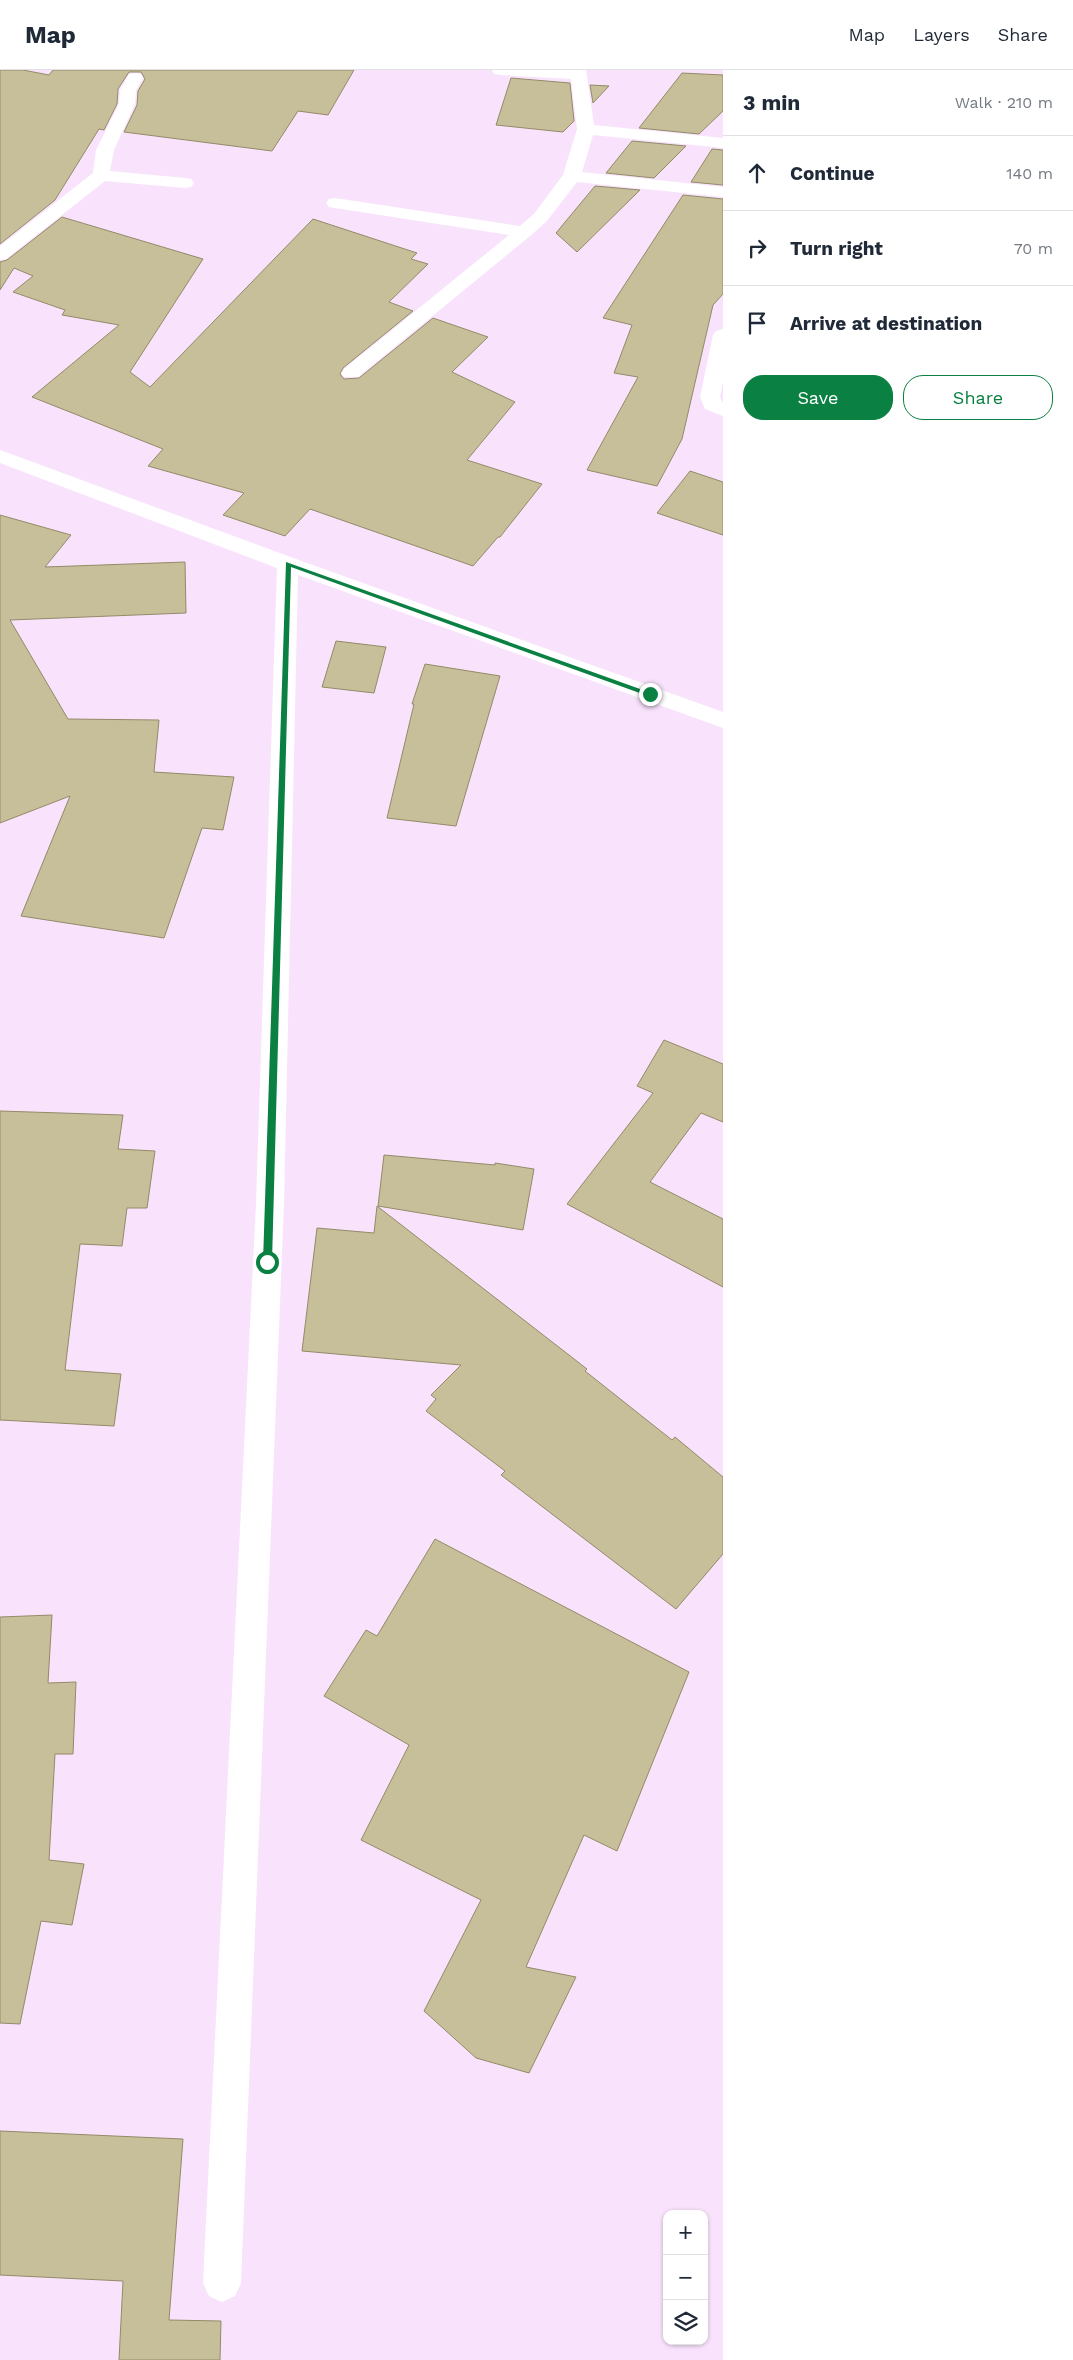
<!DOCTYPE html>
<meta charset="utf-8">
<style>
:root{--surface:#fff;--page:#f2f2f3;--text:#1f2937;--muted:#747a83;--line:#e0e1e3;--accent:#0b8043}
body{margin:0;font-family:"Work Sans",sans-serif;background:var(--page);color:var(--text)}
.controls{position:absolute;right:15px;bottom:15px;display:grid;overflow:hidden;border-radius:10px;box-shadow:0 1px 4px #0004}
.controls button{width:45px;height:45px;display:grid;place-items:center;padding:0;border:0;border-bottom:1px solid var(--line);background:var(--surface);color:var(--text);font:25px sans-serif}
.stop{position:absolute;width:15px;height:15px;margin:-11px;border:4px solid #0b8043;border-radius:50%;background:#fff}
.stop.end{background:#0b8043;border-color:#fff;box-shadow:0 1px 5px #0008}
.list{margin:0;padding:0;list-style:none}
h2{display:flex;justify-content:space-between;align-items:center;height:65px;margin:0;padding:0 20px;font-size:21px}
h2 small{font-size:16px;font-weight:400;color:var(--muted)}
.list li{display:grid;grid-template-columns:32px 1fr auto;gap:15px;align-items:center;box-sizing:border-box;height:75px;padding:0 20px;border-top:1px solid var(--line)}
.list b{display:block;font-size:19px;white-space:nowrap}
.list em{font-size:16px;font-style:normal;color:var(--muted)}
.actions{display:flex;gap:10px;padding:15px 20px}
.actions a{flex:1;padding:11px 0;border:1px solid var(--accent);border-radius:20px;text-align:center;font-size:18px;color:var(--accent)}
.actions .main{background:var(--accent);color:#fff}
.icon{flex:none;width:28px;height:28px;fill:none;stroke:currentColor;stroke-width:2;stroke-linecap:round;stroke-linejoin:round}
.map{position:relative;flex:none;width:723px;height:2290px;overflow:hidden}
header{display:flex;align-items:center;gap:30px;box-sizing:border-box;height:70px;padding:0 25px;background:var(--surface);border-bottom:1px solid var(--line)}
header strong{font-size:24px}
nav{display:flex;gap:28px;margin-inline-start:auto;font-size:18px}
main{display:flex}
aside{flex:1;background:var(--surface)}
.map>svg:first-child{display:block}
.building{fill:#c7bf9a;stroke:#938a68}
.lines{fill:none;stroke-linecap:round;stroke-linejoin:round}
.minor{fill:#fff;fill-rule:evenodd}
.route{fill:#0b8043}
</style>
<header>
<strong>Map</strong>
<nav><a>Map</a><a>Layers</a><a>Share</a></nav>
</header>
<main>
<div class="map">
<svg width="723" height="2290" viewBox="0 0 723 2290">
<rect width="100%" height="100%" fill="#f9e3fc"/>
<g class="building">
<polygon points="0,0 23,0 49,5 53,0 354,0 328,45 298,41 272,81 124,62 137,35 138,21 145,9 141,2 129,2 118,19 117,34 104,60 99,59 55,130 0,174"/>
<polygon points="682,3 723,5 723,41 699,64 639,58"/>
<polygon points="511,8 570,13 574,51 563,62 496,55"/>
<polygon points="590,15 609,16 593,33"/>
<polygon points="632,71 686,76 654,108 606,103"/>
<polygon points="712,79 723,80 723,115 691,112"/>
<polygon points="595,116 640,120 577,182 556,163"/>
<polygon points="683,125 723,129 723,224 713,235 682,369 657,416 587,400 638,307 614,303 632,255 603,248"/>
<polygon points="62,147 203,189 130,302 150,317 313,149 417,183 411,189 428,194 389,232 413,241 343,298 340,304 344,309 359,308 433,248 488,267 452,302 515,332 467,390 542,414 500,467 498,467 473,496 310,439 285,466 223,445 244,423 148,396 163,379 32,327 119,255 62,245 65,240 13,222 33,206 14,198 0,220 0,192 7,190"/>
<polygon points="690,401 723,412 723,465 657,443"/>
<polygon points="0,445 71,465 45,497 185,492 186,543 10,550 68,649 159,650 154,702 234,707 223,760 202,758 164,868 21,846 70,726 0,753"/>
<polygon points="336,571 386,577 374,623 322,617"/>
<polygon points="425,594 500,606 456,756 387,748 414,634 412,634"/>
<polygon points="664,970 723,994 723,1052 701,1043 650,1112 723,1149 723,1217 567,1134 653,1023 637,1016"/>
<polygon points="0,1041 123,1045 118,1079 155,1081 147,1138 127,1138 122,1176 80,1174 65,1300 121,1304 114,1356 0,1350"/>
<polygon points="384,1085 495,1095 495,1093 534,1099 523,1160 378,1136"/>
<polygon points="377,1136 587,1299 585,1301 672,1370 675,1367 723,1407 723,1484 676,1539 501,1405 505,1401 426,1341 436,1329 431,1325 461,1295 302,1281 317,1158 374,1163"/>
<polygon points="435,1469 689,1602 617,1781 584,1765 526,1897 576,1907 529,2003 476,1988 424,1941 481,1830 361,1770 409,1675 324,1626 366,1560 377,1566"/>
<polygon points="52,1545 48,1613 76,1612 73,1684 55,1684 49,1790 84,1794 72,1855 41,1851 20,1954 0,1953 0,1547"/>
<polygon points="0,2061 183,2069 169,2250 221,2251 220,2290 119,2290 123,2211 0,2205"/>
</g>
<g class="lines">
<g class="minor">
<polygon points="492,0 586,0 594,55 723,68 723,78 593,65 582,102 723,117 723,127 577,112 546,152 530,166 358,307 344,307 341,303 344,299 509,165 335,138 329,137 326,133 329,129 335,128 520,156 534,144 563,105 577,59 571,9 500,5 494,4"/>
<polygon points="135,3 141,4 143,8 136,20 135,34 114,80 110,101 185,108 191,109 194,113 191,117 185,118 105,111 6,189 0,190 0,176 93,103 96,80 119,34 120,20 129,4"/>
<polygon points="723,259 723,311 720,327 723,333 723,346 705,339 700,327 713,265 716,261"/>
<polygon points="0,380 296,489 723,642 723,658 298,505 284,1133 241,2213 235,2226 222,2232 209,2226 203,2213 256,1133 277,498 0,393"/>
</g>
</g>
<polygon class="route" points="286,492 654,624 648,626 291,497 272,1192 267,1195 263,1192"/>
</svg>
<div class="controls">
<button>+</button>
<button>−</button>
<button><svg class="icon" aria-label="layers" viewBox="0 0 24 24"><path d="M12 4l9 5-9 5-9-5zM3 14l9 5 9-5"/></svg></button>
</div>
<div class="stop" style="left:267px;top:1192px"></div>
<div class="stop end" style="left:650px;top:624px"></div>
</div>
<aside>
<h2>3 min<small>Walk · 210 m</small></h2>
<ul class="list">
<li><svg class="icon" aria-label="ahead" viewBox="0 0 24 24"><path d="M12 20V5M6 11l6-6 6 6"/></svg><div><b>Continue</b></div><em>140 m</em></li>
<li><svg class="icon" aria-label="right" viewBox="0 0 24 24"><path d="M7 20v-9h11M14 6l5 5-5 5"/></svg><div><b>Turn right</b></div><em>70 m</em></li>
<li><svg class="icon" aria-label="arrive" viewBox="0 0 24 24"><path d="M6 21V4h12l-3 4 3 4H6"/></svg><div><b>Arrive at destination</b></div></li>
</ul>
<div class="actions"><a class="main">Save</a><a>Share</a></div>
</aside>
</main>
